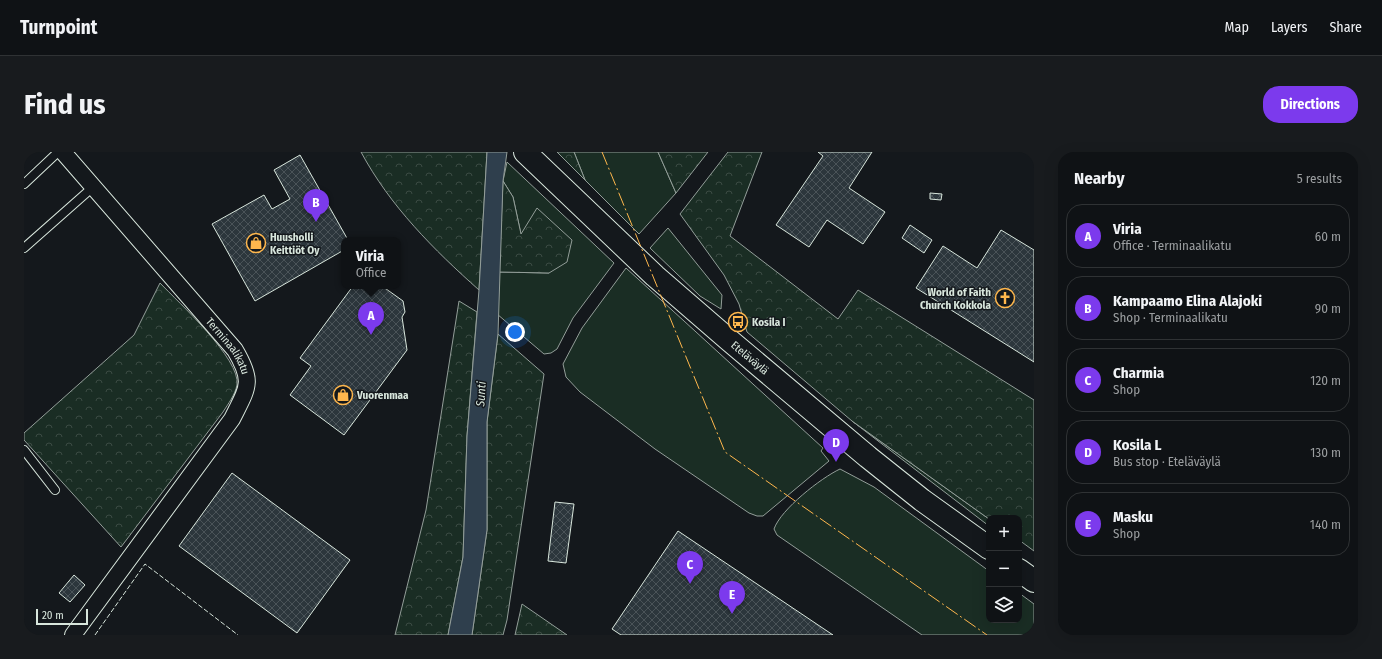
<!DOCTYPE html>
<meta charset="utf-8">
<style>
:root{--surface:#0f1215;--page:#181b1e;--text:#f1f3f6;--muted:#9b9ea0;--line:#2f3234;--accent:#7c3aed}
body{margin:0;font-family:"Fira Sans Condensed",sans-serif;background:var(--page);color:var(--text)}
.controls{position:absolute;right:12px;bottom:12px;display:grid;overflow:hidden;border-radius:8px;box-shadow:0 4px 16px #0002}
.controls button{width:36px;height:36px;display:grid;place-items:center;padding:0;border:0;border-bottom:1px solid var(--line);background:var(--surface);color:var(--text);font:20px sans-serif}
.scale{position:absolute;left:12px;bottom:10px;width:52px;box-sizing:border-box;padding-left:4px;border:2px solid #d8e6dc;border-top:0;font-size:11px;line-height:14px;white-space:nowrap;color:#d8e6dc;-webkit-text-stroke:3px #14181c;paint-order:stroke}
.you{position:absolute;left:491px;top:180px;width:14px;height:14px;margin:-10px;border:3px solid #fff;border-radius:50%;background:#1a73e8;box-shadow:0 0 0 6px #1a73e833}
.badge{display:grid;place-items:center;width:26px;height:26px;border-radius:50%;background:var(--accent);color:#fff;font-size:13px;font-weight:700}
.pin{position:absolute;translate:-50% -33px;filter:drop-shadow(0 1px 2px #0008)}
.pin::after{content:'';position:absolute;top:21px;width:14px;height:12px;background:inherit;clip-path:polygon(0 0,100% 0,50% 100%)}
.popup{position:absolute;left:317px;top:85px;width:60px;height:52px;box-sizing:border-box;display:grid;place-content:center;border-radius:8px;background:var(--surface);filter:drop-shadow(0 1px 3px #0005);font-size:13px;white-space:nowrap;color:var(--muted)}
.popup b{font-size:15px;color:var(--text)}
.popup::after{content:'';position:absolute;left:50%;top:100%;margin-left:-8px;border:8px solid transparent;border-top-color:var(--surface)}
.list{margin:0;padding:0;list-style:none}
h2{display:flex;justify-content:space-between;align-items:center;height:52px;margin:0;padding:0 16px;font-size:17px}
h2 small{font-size:13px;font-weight:400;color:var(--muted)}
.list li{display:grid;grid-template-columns:26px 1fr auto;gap:12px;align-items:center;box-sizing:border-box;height:64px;margin:0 8px 8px;padding:0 8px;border:1px solid var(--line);border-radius:16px}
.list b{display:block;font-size:15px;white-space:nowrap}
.list p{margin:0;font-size:13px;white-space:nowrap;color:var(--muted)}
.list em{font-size:13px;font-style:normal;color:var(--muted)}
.icon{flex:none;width:22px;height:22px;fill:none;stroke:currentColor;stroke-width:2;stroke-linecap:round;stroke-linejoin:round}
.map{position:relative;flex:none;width:1010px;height:483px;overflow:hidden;border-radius:16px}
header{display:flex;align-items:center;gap:24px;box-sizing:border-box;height:56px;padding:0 20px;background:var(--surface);border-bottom:1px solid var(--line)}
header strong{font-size:19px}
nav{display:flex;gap:22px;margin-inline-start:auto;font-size:14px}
.intro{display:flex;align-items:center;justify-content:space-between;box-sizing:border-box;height:96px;padding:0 24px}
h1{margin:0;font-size:28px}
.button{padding:10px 18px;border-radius:16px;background:var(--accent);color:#fff;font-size:14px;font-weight:700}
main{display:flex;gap:24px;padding:0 24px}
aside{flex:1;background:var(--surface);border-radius:16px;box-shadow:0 4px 16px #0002}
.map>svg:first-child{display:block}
.green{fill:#1a2d24;stroke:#939e99}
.forest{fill:url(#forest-crowns);stroke:#939e99}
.water{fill:#2f3f4d;stroke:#939e99}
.building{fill:url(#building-cross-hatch);stroke:#d8e6dc}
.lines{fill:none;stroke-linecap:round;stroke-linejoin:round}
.lane-casing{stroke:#d8e6dc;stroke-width:10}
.street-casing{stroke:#d8e6dc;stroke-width:18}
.highway-casing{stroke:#d8e6dc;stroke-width:24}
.lane{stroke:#14181c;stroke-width:8}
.street{stroke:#14181c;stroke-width:16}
.highway{stroke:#14181c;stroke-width:22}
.fence{stroke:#d8e6dc;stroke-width:1;stroke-dasharray:5 2;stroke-linecap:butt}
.power{stroke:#ffb74d;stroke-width:1;stroke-dasharray:14 3 2 3;stroke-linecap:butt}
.labels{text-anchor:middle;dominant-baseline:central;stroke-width:3;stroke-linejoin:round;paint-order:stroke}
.poi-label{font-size:11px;font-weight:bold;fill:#d8e6dc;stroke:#14181c;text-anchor:start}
.street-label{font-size:11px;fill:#d8e6dc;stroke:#14181c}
.water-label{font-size:12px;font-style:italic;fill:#d8e6dc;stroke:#14181c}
</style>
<header>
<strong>Turnpoint</strong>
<nav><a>Map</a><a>Layers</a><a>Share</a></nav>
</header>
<div class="intro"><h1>Find us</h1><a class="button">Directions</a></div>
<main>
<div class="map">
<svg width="1010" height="483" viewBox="0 0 1010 483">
<defs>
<pattern id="forest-crowns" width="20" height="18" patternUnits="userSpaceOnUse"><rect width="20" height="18" fill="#1a2d24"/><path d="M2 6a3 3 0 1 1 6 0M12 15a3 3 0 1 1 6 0" fill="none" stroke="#3b4b43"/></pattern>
<pattern id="building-cross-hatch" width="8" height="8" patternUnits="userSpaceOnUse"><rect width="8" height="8" fill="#2c363c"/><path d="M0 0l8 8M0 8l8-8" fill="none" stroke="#4a5358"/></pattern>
</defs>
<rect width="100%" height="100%" fill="#14181c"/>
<g class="green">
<polygon points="550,0 634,0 652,41 615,82 561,28"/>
<polygon points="483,10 590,111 549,166 533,197 527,201 520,202 473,162 475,120 525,121 497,82 489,45 479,29"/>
<polygon points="644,76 698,143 697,157 676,144 626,96"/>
<polygon points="602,116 799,296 797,299 805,309 739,364 733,364 725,361 631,297 556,240 542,225 539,212 558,176"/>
<polygon points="828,269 965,367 965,374"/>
<path d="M816,317L850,335L965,419V468H995V441L1010,452V483H898L753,383L750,377C757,357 797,326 816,317Z"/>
</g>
<g class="forest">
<path d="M337,0H463L455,138C410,98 366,54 337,0Z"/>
<polygon points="533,0 550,0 561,28"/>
<polygon points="634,0 684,0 652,41"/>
<polygon points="704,0 738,0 706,84 814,167 834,138 1010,248 1010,399 995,388 995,366 965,367 828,269 723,180 715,152 700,123 656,62"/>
<polygon points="479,29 489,45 497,82 513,56 548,88 543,110 525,121 475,120"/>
<path d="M136,131C154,150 217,207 213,233C211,243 204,252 199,260L97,395L0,288V281L110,183Z"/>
<polygon points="435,149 453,160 443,284 439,405 424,483 371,483 402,358"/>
<polygon points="474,182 520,222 483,468 479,483 448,483 463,378 463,270"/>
<polygon points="498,452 543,483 491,483"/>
</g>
<polygon class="water" points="463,0 483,0 479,29 474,182 463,270 463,378 448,483 424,483 439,405 443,284 455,138"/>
<g class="building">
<polygon points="794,0 848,0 825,36 861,60 839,92 803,68 785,95 752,73 799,4"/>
<polygon points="276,3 324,88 320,88 320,98 231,149 188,72 240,43 248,57 266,47 250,18"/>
<polygon points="906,41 918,42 917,48 906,47"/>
<polygon points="886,73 908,88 900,101 878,86"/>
<polygon points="977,78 1010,98 1010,210 892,136 919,94 953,116"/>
<polygon points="329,134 358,134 379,149 381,160 378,165 383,198 320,283 266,243 287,214 276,206"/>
<polygon points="208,321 326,408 273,481 155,394"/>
<polygon points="531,350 550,352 542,411 524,409"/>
<polygon points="654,379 809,483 597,483 588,477"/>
<polygon points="50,423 61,433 46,450 35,441"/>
</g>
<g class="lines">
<g class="lane-casing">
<g id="lane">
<polyline points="0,32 34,0"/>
<polyline points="0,96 69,35"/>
<polyline points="0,298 31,338"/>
</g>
</g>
<g class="street-casing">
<g id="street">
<path id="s1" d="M39,0L211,198C230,230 224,235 208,267L49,483"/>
</g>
</g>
<g class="highway-casing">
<g id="highway">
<path id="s2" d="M501,0L631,124L705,188L844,305L898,348L965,396"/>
<polyline points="995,418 1010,429"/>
</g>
</g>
<use href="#lane" class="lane"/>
<use href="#street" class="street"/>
<use href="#highway" class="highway"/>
<polyline class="fence" points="71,483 121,412 214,483"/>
<polyline class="power" points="578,0 701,300 963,483"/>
</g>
<defs>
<g id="shop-ring" transform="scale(1)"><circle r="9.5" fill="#14181c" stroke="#ffb74d" stroke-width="1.5"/><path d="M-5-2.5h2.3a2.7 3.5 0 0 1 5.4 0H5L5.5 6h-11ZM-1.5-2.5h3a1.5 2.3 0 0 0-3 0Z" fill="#ffb74d"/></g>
<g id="church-ring" transform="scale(1)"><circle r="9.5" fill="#14181c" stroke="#ffb74d" stroke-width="1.5"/><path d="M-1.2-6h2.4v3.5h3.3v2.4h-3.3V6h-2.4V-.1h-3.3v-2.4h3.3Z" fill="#ffb74d"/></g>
<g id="bus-ring" transform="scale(1)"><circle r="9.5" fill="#14181c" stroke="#ffb74d" stroke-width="1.5"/><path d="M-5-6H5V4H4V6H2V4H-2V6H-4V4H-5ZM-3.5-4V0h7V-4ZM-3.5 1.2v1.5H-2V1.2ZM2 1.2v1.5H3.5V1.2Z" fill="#ffb74d"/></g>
</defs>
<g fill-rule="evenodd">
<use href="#shop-ring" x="232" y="91"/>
<use href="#church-ring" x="981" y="146"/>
<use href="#bus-ring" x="714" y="170"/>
<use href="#shop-ring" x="319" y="243"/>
</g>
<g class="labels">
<g class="poi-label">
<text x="246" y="85">Huusholli<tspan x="246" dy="13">Keittiöt Oy</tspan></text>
<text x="967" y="140" text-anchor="end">World of Faith<tspan x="967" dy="13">Church Kokkola</tspan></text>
<text x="728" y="170">Kosila I</text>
<text x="333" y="243">Vuorenmaa</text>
</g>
<g class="street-label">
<text stroke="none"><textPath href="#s1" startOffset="255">Terminaalikatu</textPath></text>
<text stroke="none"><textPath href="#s2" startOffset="305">Eteläväylä</textPath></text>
</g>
<g class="water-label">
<text transform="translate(457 242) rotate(-87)">Sunti</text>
</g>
</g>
</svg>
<div class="controls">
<button>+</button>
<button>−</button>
<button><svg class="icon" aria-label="layers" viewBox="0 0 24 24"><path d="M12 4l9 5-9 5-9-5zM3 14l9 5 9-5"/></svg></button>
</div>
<div class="scale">20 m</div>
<div class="you"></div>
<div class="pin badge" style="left:347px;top:183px">A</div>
<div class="popup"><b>Viria</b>Office</div>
<div class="pin badge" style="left:292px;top:70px">B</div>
<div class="pin badge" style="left:666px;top:432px">C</div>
<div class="pin badge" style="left:812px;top:310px">D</div>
<div class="pin badge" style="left:708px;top:462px">E</div>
</div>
<aside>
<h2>Nearby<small>5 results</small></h2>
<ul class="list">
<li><span class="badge">A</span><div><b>Viria</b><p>Office · Terminaalikatu</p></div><em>60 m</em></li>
<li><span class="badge">B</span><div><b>Kampaamo Elina Alajoki</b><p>Shop · Terminaalikatu</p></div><em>90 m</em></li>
<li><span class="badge">C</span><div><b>Charmia</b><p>Shop</p></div><em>120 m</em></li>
<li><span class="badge">D</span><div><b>Kosila L</b><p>Bus stop · Eteläväylä</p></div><em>130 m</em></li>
<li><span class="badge">E</span><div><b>Masku</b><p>Shop</p></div><em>140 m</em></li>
</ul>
</aside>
</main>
